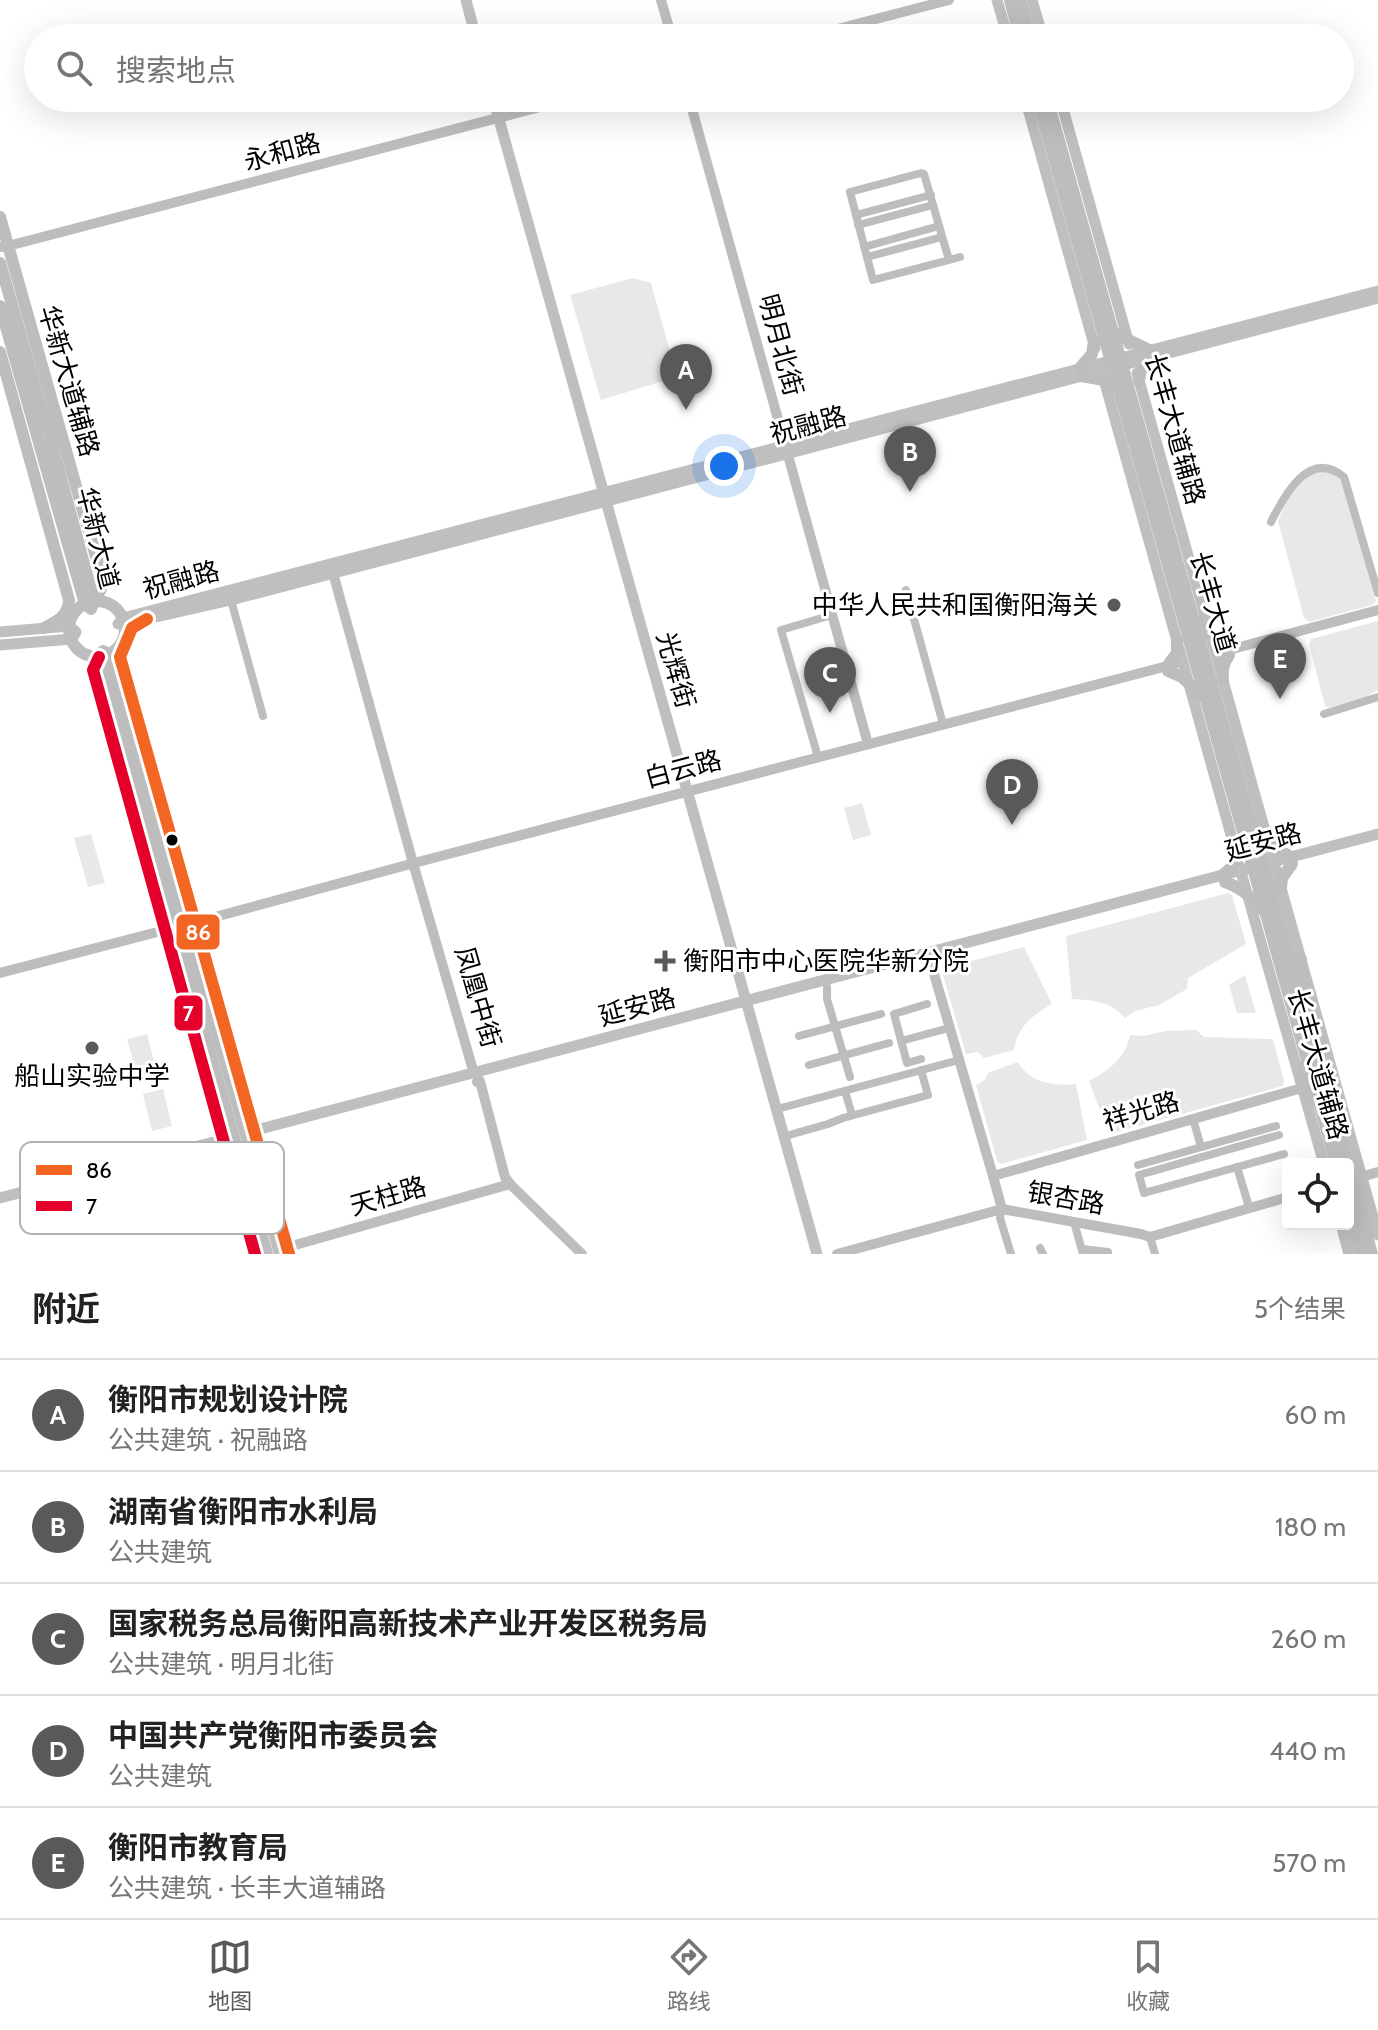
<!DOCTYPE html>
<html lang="zh">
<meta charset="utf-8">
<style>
:root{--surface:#fff;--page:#f6f6f6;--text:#222;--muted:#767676;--line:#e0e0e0;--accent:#595959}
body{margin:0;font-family:Cabin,"Noto Sans SC",sans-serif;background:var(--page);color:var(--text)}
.controls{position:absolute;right:24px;bottom:24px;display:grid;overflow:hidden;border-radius:8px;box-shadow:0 8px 32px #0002}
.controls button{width:72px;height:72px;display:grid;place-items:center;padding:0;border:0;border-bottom:2px solid var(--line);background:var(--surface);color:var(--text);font:40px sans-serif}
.you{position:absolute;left:724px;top:466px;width:28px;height:28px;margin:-20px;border:6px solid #fff;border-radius:50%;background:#1a73e8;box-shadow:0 0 0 12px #1a73e833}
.badge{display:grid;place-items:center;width:52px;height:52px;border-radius:50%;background:var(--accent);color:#fff;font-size:26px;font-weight:700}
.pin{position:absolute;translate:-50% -66px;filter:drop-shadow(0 2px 4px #0008)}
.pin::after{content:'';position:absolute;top:42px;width:28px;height:24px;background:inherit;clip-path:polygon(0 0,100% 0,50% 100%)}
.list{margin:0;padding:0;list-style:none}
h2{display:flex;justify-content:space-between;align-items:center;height:104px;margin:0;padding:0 32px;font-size:34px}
h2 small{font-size:26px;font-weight:400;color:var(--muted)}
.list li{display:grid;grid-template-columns:52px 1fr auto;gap:24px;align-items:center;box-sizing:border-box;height:112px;padding:0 32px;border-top:2px solid var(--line)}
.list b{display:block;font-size:30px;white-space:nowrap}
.list p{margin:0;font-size:26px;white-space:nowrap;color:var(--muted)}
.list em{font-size:26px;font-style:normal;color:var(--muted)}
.icon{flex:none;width:44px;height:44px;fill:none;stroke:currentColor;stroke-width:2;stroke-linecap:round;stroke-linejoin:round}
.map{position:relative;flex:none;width:1378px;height:1254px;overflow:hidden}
.search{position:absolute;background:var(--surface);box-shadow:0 8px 32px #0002;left:24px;right:24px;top:24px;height:88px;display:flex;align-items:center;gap:20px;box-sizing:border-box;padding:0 28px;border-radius:44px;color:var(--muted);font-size:30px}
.sheet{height:664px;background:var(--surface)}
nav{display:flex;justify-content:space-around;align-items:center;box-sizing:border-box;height:112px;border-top:2px solid var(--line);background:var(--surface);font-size:22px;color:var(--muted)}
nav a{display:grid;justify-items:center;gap:4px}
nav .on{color:var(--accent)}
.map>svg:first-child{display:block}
.green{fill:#e8e8e8}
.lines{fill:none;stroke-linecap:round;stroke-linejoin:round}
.minor{stroke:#bdbdbd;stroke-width:8}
.tertiary{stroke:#bdbdbd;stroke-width:10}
.secondary{stroke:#bfbfbf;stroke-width:11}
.primary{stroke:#bdbdbd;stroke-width:12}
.trunk{stroke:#bdbdbd;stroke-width:12}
.bus-1-casing{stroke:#fff;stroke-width:18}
.bus-2-casing{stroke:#fff;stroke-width:18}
.bus-1{stroke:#f26522;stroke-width:12}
.bus-2{stroke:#e4002b;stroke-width:12}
.poi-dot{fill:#595959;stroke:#fff;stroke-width:3}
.bus-dot{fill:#000;stroke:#fff;stroke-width:3}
.labels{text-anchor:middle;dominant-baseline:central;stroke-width:6;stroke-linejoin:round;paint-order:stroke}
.street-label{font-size:26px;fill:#000;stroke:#fff}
.poi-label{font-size:26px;fill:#000;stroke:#fff;text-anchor:end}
.key{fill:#fff;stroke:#b2b2b2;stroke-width:2}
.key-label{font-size:22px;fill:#000}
.line-badge{stroke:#fff;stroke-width:3}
.badge-label{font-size:22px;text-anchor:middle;font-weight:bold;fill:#fff}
</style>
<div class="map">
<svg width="1378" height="1254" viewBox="0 0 1378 1254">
<rect width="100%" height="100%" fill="#fff"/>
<g class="green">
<polygon points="633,278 651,283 677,377 601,400 570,295"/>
<polygon points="1319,472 1331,473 1342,480 1376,601 1372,605 1309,622 1304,618 1278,521 1289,495 1309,475"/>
<polygon points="1378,621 1378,690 1366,697 1329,708 1325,706 1309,644 1311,639"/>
<polygon points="862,803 871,835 853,840 844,808"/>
<polygon points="91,834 105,883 88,887 74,838"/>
<path d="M1228,893L1232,895L1246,944L1188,978L1187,989L1159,1005L1135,1011L1125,1018C1110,1001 1093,1000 1072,999L1066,936Z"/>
<path d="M1024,947L1052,1004C1033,1015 1017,1027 1014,1050L984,1058L978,1052L966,1054L943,975L946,968Z"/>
<polygon points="1245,975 1256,1013 1237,1013 1229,985"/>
<path d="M1196,1030L1204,1037L1273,1039L1284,1081L1283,1086L1109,1134L1089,1081C1108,1071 1126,1058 1130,1035L1144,1036L1165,1031Z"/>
<polygon points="147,1034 156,1070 137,1075 127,1039"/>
<path d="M1018,1062C1030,1083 1053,1086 1076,1084L1087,1140L1001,1164L997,1161L976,1085L985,1080L988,1073Z"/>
<polygon points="163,1089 172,1126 152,1131 143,1094"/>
</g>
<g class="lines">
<g class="minor">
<polyline points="856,215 931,195"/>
<polyline points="858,225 933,205"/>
<polyline points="864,247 939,226"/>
<polyline points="867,257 942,237"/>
<polyline points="949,260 924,174 921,173 850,192 873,280 949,260 960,257"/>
<path d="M1271,522C1284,496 1309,448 1344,477L1378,593"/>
<polyline points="906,590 943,724"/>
<polyline points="231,600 263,716"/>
<polyline points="1324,714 1378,697"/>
<polyline points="818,757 781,630 832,615"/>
<polyline points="827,987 827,999 850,1077"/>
<polyline points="799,1036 881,1014"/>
<polyline points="901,1041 949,1028"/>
<polyline points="921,1059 907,1063 894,1014 927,1004"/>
<polyline points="809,1065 889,1043"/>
<polyline points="845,1091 852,1115"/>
<polyline points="781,1108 959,1060"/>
<polyline points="1193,1119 1201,1147"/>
<polyline points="789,1135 828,1124 843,1118 928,1095 921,1070"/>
<polyline points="1279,1135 1139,1175 1144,1193 1284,1154"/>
<polyline points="1138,1165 1276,1126"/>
<polyline points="1237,1167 1249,1207"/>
<polyline points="1002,1209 1000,1218 1011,1254"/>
<polyline points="1074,1222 1083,1254"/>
<polyline points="1150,1237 1155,1254"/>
<polyline points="1040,1248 1043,1254"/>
<polyline points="1082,1249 1108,1252 1108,1254"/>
</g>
<g class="tertiary">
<polyline points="661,0 672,38"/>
<polyline points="781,38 808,31"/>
<polyline points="803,38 949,0"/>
<polyline points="689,98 868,744"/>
<polyline points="0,247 8,246 574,98"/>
<polyline points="333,567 333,573 413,863 473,1070 475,1073"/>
<polyline points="1225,651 1378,610"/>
<polyline points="189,924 418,862 1175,664"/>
<polyline points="928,953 993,1176 1302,1088"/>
<polyline points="0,973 169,929"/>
<polyline points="477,1082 478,1079 480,1081 505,1177 510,1184 582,1254"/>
<polyline points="993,1176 1002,1209"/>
<polyline points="1357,1178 1378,1172"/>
<polyline points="281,1249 510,1184"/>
<polyline points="837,1254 1002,1209 1141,1234 1150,1237 1288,1197"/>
</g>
<g class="secondary">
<polyline points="466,0 476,38"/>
<polyline points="997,0 1008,38"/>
<polyline points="1032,0 1043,38"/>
<polyline points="493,98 817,1254"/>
<polyline points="1025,98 1095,348"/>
<polyline points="1060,98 1129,344"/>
<polyline points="1378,291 123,618 118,624 125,624 231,600 1378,298"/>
<polyline points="1137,373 1378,1235"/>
<polyline points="1103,376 1235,849"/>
<polyline points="0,632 69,626 76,632 72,639 0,645"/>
<polyline points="1239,865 1324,1164"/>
<polyline points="245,1133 1378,834"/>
<polyline points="0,1198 229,1138"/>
<polyline points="1341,1224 1349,1254"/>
</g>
<g class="primary">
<polyline points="1010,0 1020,38"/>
<polyline points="1020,0 1031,38"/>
<polyline points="1037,98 1336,1164"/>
<polyline points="1047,98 1347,1164"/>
<polyline points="0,217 102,578 101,589 94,601"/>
<polyline points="1114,333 1149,350"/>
<path d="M0,352L69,600C68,616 58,621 44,628"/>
<polyline points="1081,367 1092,354 1094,342"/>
<polyline points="1081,376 1104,380 1119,389"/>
<path d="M1139,381C1140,370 1143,365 1151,358"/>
<polyline points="147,619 132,628 120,657 289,1254"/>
<path d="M1198,621C1207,633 1216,645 1231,649"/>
<polyline points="99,657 93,670 255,1254"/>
<polyline points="1168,665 1177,653 1177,640"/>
<polyline points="1168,671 1182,677 1203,697"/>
<path d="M1223,680C1222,670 1223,664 1229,655"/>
<polyline points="1256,830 1270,845 1291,857"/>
<polyline points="1223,875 1233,866 1235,856 1233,843"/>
<path d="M1225,882C1242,888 1251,897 1263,910"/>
<polyline points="1281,888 1282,878 1292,864"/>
<polyline points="1301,959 1301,981"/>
<polyline points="1305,1065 1302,1088 1319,1104"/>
<polyline points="1348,1167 1372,1254"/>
<polyline points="1348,1209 1361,1254"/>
</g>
<g class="trunk">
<polyline points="0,263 50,437 94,601 91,609 85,604 0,306"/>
<circle cx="97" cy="629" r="28"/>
<polyline points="267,1254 106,685 99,657 103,651 109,654 280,1254"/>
</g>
<g class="bus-1-casing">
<polyline id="bus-1" points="147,619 132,628 120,657 289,1254"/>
</g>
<g class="bus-2-casing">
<polyline id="bus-2" points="99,657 93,670 255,1254"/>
</g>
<use href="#bus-1" class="bus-1"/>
<use href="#bus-2" class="bus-2"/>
</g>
<g class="poi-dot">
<circle cx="1114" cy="605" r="8"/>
<path d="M661 949h8v8h8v8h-8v8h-8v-8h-8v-8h8z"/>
<circle cx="92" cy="1048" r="8"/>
</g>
<circle class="bus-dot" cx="172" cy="840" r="7"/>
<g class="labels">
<g class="street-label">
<text transform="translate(282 152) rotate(-15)">永和路</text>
<text transform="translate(781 345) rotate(75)">明月北街</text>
<text transform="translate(69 381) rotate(74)">华新大道辅路</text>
<text transform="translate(808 425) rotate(-15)">祝融路</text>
<text transform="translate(1175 429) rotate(74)">长丰大道辅路</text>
<text transform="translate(98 538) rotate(76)">华新大道</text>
<text transform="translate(181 580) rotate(-15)">祝融路</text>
<text transform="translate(1213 602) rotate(74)">长丰大道</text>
<text transform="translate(676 670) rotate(74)">光辉街</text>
<text transform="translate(683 769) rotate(-15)">白云路</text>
<text transform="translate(1263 842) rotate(-15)">延安路</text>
<text transform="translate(478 997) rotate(74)">凤凰中街</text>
<text transform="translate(637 1007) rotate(-15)">延安路</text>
<text transform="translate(1318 1064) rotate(74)">长丰大道辅路</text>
<text transform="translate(1141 1111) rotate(-16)">祥光路</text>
<text transform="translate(388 1196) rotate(-16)">天柱路</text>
<text transform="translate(1066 1198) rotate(10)">银杏路</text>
</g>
<g class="poi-label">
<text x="1098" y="605">中华人民共和国衡阳海关</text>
<text x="683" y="961" text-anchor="start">衡阳市中心医院华新分院</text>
<text x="92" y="1076" text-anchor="middle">船山实验中学</text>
</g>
</g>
<rect x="20" y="1142" width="264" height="92" rx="12" class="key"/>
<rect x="36" y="1165" width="36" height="10" fill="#f26522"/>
<rect x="36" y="1201" width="36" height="10" fill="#e4002b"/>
<g class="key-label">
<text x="86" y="1178">86</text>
<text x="86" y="1214">7</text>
</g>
<g class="line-badge">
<rect x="175" y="913" width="46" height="38" rx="8" fill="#f26522"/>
<rect x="173" y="994" width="31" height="38" rx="8" fill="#e4002b"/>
</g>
<g class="badge-label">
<text x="198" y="940">86</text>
<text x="188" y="1021">7</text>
</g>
</svg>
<div class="controls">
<button><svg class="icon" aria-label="locate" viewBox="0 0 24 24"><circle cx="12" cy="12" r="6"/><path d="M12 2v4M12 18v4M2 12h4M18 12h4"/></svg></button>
</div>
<div class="you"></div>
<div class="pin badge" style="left:686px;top:410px">A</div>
<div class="pin badge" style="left:910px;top:492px">B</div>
<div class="pin badge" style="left:830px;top:713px">C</div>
<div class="pin badge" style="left:1012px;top:825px">D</div>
<div class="pin badge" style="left:1280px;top:699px">E</div>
<div class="search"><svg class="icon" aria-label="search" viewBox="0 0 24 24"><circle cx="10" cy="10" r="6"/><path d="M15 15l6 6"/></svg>搜索地点</div>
</div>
<section class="sheet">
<h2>附近<small>5个结果</small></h2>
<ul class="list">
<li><span class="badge">A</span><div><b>衡阳市规划设计院</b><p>公共建筑 · 祝融路</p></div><em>60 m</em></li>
<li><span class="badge">B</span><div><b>湖南省衡阳市水利局</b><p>公共建筑</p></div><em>180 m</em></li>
<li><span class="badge">C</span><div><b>国家税务总局衡阳高新技术产业开发区税务局</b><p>公共建筑 · 明月北街</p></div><em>260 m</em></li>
<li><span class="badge">D</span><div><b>中国共产党衡阳市委员会</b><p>公共建筑</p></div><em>440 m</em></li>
<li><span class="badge">E</span><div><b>衡阳市教育局</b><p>公共建筑 · 长丰大道辅路</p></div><em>570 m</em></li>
</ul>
</section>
<nav>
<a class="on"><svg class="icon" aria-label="map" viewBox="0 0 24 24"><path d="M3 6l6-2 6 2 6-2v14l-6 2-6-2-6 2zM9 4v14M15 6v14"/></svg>地图</a>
<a><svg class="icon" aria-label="directions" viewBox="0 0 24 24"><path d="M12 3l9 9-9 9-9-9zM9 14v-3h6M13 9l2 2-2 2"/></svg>路线</a>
<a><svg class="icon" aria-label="saved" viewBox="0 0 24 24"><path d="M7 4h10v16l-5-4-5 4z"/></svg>收藏</a>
</nav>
